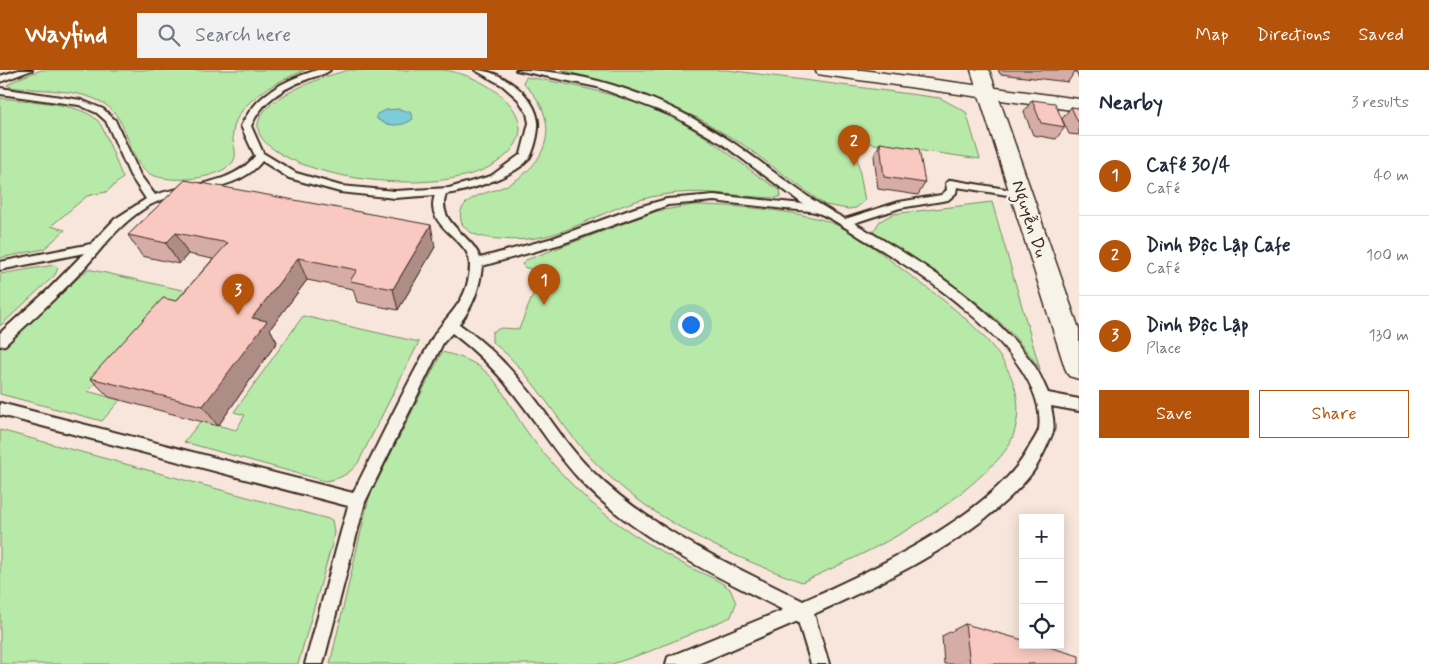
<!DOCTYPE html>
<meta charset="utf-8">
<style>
:root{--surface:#fff;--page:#f2f2f3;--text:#1f2937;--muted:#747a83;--line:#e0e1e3;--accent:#b45309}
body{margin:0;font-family:Mynerve,sans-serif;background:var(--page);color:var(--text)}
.controls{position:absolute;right:15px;bottom:15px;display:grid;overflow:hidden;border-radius:0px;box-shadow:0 2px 12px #0003}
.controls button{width:45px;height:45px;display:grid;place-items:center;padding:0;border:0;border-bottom:1px solid var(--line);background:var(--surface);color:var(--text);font:25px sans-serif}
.you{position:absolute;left:690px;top:254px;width:18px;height:18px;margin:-12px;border:4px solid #fff;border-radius:50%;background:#1a73e8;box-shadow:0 0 0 8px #1a73e833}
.badge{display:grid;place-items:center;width:32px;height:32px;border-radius:50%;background:var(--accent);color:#fff;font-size:16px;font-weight:700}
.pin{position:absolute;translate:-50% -41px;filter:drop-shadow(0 1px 2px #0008)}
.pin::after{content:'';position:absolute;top:26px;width:18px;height:15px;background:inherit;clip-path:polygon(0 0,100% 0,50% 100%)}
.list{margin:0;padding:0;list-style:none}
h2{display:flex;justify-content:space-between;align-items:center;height:65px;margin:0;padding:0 20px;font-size:21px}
h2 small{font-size:16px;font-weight:400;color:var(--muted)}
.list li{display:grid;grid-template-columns:32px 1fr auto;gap:15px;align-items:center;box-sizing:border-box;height:80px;padding:0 20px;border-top:1px solid var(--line)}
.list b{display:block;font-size:19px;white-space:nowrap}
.list p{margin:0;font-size:16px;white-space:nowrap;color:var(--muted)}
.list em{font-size:16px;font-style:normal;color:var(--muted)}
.actions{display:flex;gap:10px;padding:15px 20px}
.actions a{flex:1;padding:11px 0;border:1px solid var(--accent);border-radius:0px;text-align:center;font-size:18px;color:var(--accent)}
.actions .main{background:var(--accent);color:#fff}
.icon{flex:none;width:28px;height:28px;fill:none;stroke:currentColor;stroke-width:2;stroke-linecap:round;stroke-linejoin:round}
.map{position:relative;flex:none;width:1079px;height:594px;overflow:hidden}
header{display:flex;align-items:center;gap:30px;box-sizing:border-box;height:70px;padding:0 25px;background:var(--accent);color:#fff}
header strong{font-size:24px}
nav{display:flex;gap:28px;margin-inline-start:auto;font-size:18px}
.search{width:350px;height:45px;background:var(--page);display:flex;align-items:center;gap:12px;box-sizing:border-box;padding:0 18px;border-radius:0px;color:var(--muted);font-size:19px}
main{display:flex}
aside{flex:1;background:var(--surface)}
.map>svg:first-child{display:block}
.green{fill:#b7e9a9;stroke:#798a64}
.water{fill:#7dccd9;stroke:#638b8e}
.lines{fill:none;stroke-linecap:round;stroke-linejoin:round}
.service-casing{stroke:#3b2a1e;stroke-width:4}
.tertiary-casing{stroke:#3b2a1e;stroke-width:3}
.secondary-casing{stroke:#3b2a1e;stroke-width:3}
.service{fill:#f7f3e8;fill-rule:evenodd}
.tertiary{fill:#f7f3e8;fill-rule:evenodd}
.secondary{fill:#f7f3e8;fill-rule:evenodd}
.wall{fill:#d6ada6;stroke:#3b2a1e}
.shaded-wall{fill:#ae8d87;stroke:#3b2a1e}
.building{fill:#f9c9c1;stroke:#3b2a1e}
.labels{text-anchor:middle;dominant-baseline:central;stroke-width:4.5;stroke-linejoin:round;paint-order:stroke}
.street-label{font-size:18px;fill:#3b2a1e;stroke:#f7f3e8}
</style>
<header>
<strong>Wayfind</strong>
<div class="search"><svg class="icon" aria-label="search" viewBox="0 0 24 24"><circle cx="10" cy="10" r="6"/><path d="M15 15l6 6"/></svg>Search here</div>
<nav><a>Map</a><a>Directions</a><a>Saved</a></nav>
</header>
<main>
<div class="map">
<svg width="1079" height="594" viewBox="0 0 1079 594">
<rect width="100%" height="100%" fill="#f8e6dc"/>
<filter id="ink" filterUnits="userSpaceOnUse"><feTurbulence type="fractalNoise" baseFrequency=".02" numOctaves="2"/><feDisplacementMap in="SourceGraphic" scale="10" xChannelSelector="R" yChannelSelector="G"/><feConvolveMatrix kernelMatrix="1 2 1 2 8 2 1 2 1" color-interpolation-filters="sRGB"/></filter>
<g filter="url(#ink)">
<g class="green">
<path d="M41,0H305C279,11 237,30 233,62C231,72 239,83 233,92C218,110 170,114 150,104C127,93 131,49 103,33C82,21 57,21 33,19C25,18 13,19 7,15L17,9Z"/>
<path d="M349,0C380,0 413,0 444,0C491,6 558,56 493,95C443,124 329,113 281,84C212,44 316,8 349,0Z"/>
<polygon points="561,0 728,0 940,28 966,42 980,89 854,71 865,131 856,138 848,139 825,135 742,74 700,49 635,21"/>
<path d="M526,7C584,16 646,30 696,61C726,79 751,103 780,120L781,126L776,128C735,127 704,118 662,125C601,134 567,176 499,169C485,168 470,166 462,154C459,146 460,139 466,133C477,123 493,122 505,116C534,103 556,73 543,41C539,29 531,22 523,12Z"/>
<path d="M0,28C24,31 81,32 98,51C105,59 117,95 123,108L106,122L87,126L51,156L65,160L44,179L0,188Z"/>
<path d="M992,132L1040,299C998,237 934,202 873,162L880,151L893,144Z"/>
<path d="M694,135C730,135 798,140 832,153C860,164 883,185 907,203C955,239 1039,294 1013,366C1008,381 995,393 983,404C931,453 867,483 802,512C725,484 644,447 588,385C555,349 532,302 492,272V262L501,258L519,259L542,203L524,197L522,194L526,190L657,141Z"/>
<polygon points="54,195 58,198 55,205 0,256 0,204"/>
<polygon points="88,199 191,222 87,321 120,330 102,351 0,324 0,279"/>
<path d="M303,246L419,272L358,393C349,404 340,409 325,411L184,372L201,351L236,360L245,345L234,342Z"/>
<path d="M442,282C495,294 497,316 523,356C535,374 549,390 564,406C596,442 638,469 680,492C696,502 716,507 730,519L736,533L731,547L648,582L612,594H330L369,427Z"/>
<polygon points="0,360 332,450 334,462 332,474 298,594 0,594"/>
</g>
<path class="water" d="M399,39L410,42L413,49C403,57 387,57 377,49V44L386,40Z"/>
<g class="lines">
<g class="service-casing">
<g id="service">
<polygon points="19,0 32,0 0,12 0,6"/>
<path d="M317,0H330C325,5 315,6 308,9C283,18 262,31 251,56L263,83L296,103L341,116L395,121L449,118L491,106L521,84L529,53L527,43L518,29L502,15L475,0C500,0 535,24 538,52C539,60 535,77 531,85C523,104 466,122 446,124C435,153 473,165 480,188L553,168L635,138L667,129L714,125L803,134L721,73L674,46L597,17L516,0C590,0 667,29 729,70C768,96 803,127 845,149L899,132L941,125L947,120L946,113L951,110L1024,122L1025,124L1020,127L957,117L956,123L948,130L900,138L854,153C918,190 985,231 1030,290C1038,299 1043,312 1048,323L1079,329V341L1051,336C1052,343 1055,355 1053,362C1048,374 1040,392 1032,403C983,465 885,512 814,544L829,594H811L798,551L698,594H666L668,587L783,540C713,504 636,469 581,411C558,387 541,359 521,333C501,306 479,283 452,263L443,273L365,432L323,594H305L348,436L0,345V333L353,423C379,372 404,319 432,269C443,249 463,236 468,211C470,202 472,190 466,181C455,163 425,152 435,125L395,128L340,122L289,108L262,91C237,124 184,117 150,135C118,153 101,181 77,206C54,230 29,252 5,275L0,276V263L49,219L84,183L0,200V192L91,174L115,149L146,129L130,105L106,51L97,43L79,35L0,24V18L81,30L103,39L115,50L140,105L155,125C187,114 233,115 255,86L241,56C256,24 285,10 317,0ZM714,131C738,134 762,136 785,139C795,140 806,140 815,142C832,147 850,161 865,170C920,202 1049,286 1039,359C1038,364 1033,371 1030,376C996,443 871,501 803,531C730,494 652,460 593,402C569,379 552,351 532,325C511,298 487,274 459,254C473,237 480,217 482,196L561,174L668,135Z"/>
</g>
</g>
<g class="tertiary-casing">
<polygon id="tertiary" points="971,0 989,0 1079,259 1079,309 1069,306 1065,298"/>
</g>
<g class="secondary-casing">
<polygon id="secondary" points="815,0 862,0 1079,29 1079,41 824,5 818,4"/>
</g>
<use href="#service" class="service"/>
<use href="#tertiary" class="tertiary"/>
<use href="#secondary" class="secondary"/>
</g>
<g class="wall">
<polygon points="998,0 1079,0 1079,8 1075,1 1068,12 1000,4"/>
<polygon points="1032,30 1065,57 1056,69 1033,65 1024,42"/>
<polygon points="1071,37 1079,38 1079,65 1069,64 1062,49"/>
<polygon points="880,73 925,113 918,125 878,119 874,86"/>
<polygon points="185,110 435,177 398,240 357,232 353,219 307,210 270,259 277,272 218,356 109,327 90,308 176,231 213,189 188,184 179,194 142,186 128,165"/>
<polygon points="965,554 1079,594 944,594 942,566"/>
</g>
<g class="shaded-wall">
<polygon points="431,155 435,177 398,240 393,219"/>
<polygon points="176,163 188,184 179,194 166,173"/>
<polygon points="298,188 307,210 270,259 277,272 218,356 203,336 252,248"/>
</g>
<g class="building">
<polygon points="1032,30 1055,33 1065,57 1041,53"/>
<polygon points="1071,37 1079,38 1079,52 1078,52"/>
<polygon points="880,73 919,79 925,113 884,107"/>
<polygon points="185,110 431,155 393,219 350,211 357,200 298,188 252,248 267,251 203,336 90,308 163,228 176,231 228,173 176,163 166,173 128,165"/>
<polygon points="965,554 1023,570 1023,575 1042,575 1079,586 1079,594 970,594"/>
</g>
</g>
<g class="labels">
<g class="street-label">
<text transform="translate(1029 149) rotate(72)">Nguyễn Du</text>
</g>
</g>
</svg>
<div class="controls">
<button>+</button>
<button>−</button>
<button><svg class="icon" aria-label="locate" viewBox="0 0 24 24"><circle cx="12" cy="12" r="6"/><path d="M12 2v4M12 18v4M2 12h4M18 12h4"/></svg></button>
</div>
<div class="you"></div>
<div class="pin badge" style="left:544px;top:235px">1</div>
<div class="pin badge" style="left:854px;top:96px">2</div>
<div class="pin badge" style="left:238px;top:245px">3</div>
</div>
<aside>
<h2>Nearby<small>3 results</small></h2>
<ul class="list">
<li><span class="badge">1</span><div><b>Café 30/4</b><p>Café</p></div><em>40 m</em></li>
<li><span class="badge">2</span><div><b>Dinh Độc Lập Cafe</b><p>Café</p></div><em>100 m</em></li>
<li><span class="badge">3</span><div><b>Dinh Độc Lập</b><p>Place</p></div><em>130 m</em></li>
</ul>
<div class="actions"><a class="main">Save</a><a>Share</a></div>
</aside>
</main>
